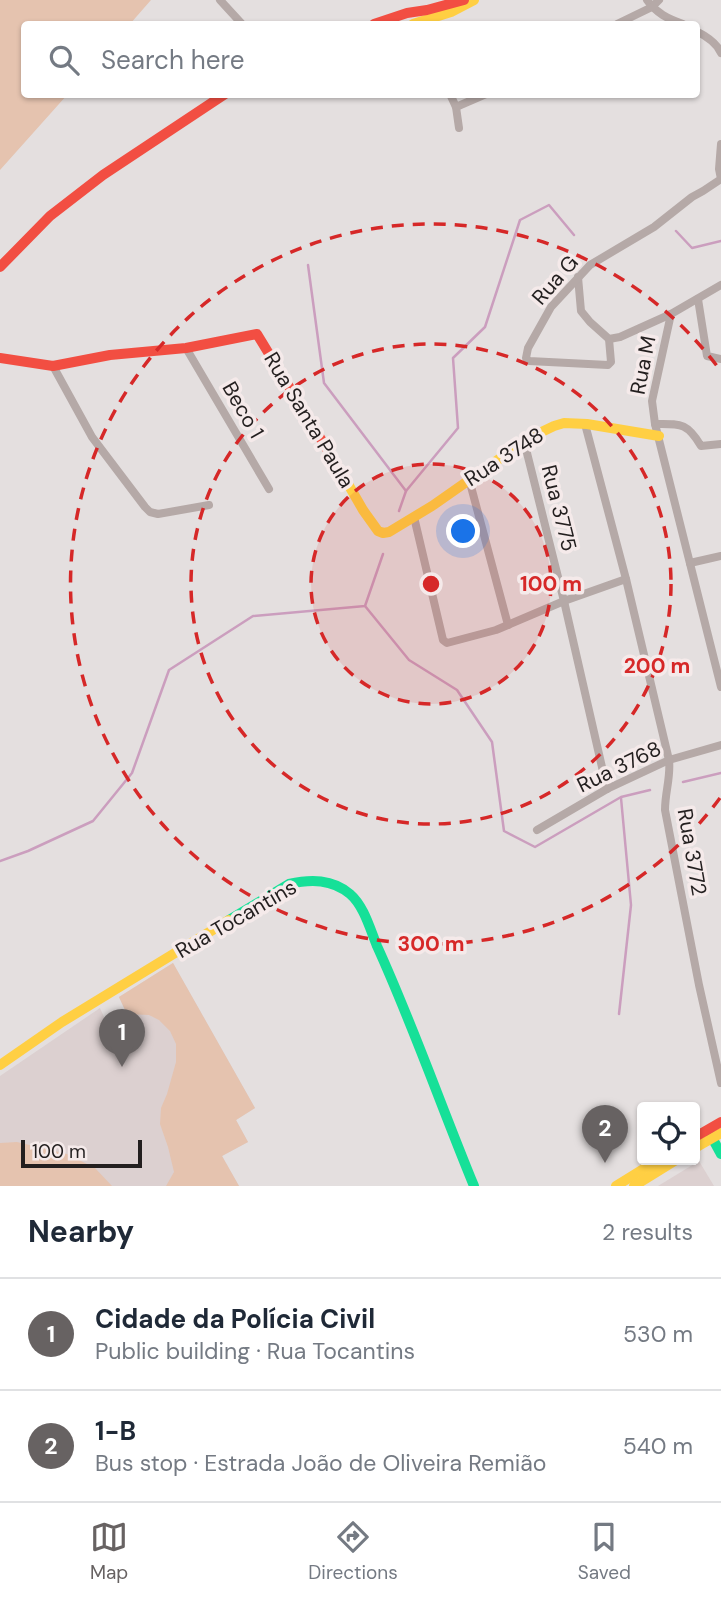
<!DOCTYPE html>
<meta charset="utf-8">
<style>
:root{--surface:#fff;--page:#f2f2f3;--text:#1f2937;--muted:#747a83;--line:#e0e1e3;--accent:#676262}
body{margin:0;font-family:"DM Sans",sans-serif;background:var(--page);color:var(--text)}
.controls{position:absolute;right:21px;bottom:21px;display:grid;overflow:hidden;border-radius:7px;box-shadow:0 2px 5px #0004}
.controls button{width:63px;height:63px;display:grid;place-items:center;padding:0;border:0;border-bottom:2px solid var(--line);background:var(--surface);color:var(--text);font:35px sans-serif}
.scale{position:absolute;left:21px;bottom:18px;width:121px;box-sizing:border-box;padding-left:7px;border:4px solid #231f1f;border-top:0;font-size:19px;line-height:24px;white-space:nowrap;color:#231f1f;-webkit-text-stroke:5px #f5eaea;paint-order:stroke}
.you{position:absolute;left:464px;top:532px;width:24px;height:24px;margin:-18px;border:5px solid #fff;border-radius:50%;background:#1a73e8;box-shadow:0 0 0 10px #1a73e833}
.badge{display:grid;place-items:center;width:46px;height:46px;border-radius:50%;background:var(--accent);color:#fff;font-size:23px;font-weight:700}
.pin{position:absolute;translate:-50% -58px;filter:drop-shadow(0 2px 4px #0008)}
.pin::after{content:'';position:absolute;top:37px;width:24px;height:21px;background:inherit;clip-path:polygon(0 0,100% 0,50% 100%)}
.list{margin:0;padding:0;list-style:none}
h2{display:flex;justify-content:space-between;align-items:center;height:91px;margin:0;padding:0 28px;font-size:30px}
h2 small{font-size:23px;font-weight:400;color:var(--muted)}
.list li{display:grid;grid-template-columns:46px 1fr auto;gap:21px;align-items:center;box-sizing:border-box;height:112px;padding:0 28px;border-top:2px solid var(--line)}
.list b{display:block;font-size:26px;white-space:nowrap}
.list p{margin:0;font-size:23px;white-space:nowrap;color:var(--muted)}
.list em{font-size:23px;font-style:normal;color:var(--muted)}
.icon{flex:none;width:38px;height:38px;fill:none;stroke:currentColor;stroke-width:2;stroke-linecap:round;stroke-linejoin:round}
.map{position:relative;flex:none;width:721px;height:1186px;overflow:hidden}
.search{position:absolute;background:var(--surface);box-shadow:0 2px 5px #0004;left:21px;right:21px;top:21px;height:77px;display:flex;align-items:center;gap:18px;box-sizing:border-box;padding:0 24px;border-radius:7px;color:var(--muted);font-size:26px}
.sheet{height:315px;background:var(--surface)}
nav{display:flex;justify-content:space-around;align-items:center;box-sizing:border-box;height:98px;border-top:2px solid var(--line);background:var(--surface);font-size:19px;color:var(--muted)}
nav a{display:grid;justify-items:center;gap:4px}
nav .on{color:var(--accent)}
.map>svg:first-child{display:block}
.built{fill:#dcd0d0}
.green{fill:#e5c3af}
.lines{fill:none;stroke-linecap:round;stroke-linejoin:round}
.stream{stroke:#cb9ebe;stroke-width:2.5}
.street{stroke:#b5a9a7;stroke-width:8}
.fast{stroke:#16e098;stroke-width:10}
.slow{stroke:#ffcf43;stroke-width:10}
.jam{stroke:#f24e42;stroke-width:10}
.ring{fill:none;stroke:#d62828;stroke-width:3.5;stroke-dasharray:12 9}
.labels{text-anchor:middle;dominant-baseline:central;stroke-width:7;stroke-linejoin:round;paint-order:stroke}
.street-label{font-size:21px;fill:#231f1f;stroke:#f5eaea}
.centre{fill:#d62828;stroke:#f5eaea;stroke-width:3.5}
.ring-label{font-size:21px;text-anchor:middle;font-weight:bold;fill:#d62828;stroke:#f5eaea;stroke-width:7;stroke-linejoin:round;paint-order:stroke}
</style>
<div class="map">
<svg width="721" height="1186" viewBox="0 0 721 1186">
<rect width="100%" height="100%" fill="#e4dfdf"/>
<g class="built">
<polygon points="173,963 255,1108 236,1120 248,1142 222,1156 239,1186 0,1186 0,1076 100,1008 118,1048 138,1039 119,997"/>
<polygon points="699,1161 714,1186 658,1186"/>
</g>
<g class="green">
<polygon points="0,0 151,0 130,24 24,24 24,94 67,95 0,170"/>
<polygon points="173,963 255,1108 236,1120 248,1142 222,1156 239,1186 166,1186 174,1172 168,1147 160,1124 161,1108 167,1094 176,1062 176,1044 170,1031 159,1020 149,1015 127,1014 119,997"/>
<polygon points="17,1142 67,1154 95,1168 112,1186 0,1186 0,1143"/>
</g>
<g class="lines">
<g class="stream">
<polyline points="676,231 692,248 721,241"/>
<polyline points="308,265 324,383 406,491"/>
<polyline points="399,511 406,491 458,428 453,358 485,327 520,220 549,205 574,235"/>
<polyline points="365,606 409,660 457,690 492,742 504,831 535,847 621,797 650,790"/>
<polyline points="683,782 721,773"/>
<polyline points="0,861 28,851 93,821 132,773 169,670 253,616 365,606 383,554"/>
<polyline points="619,1014 631,905 621,798"/>
</g>
<g class="street">
<polyline points="220,0 242,24"/>
<path d="M647,0C656,13 668,19 683,24"/>
<polyline points="617,24 652,7 659,0"/>
<path d="M696,31C706,36 717,43 721,53"/>
<polyline points="450,94 456,107 459,128"/>
<polyline points="456,107 486,94"/>
<polyline points="578,277 581,311 590,322 609,339 620,337 671,314 721,285"/>
<polyline points="698,299 707,356 721,359"/>
<polyline points="609,339 611,362 608,365 529,361 526,358 528,348 551,307 590,265 654,227 692,197 703,191 721,179 719,169 721,144"/>
<polyline points="186,348 269,489"/>
<polyline points="53,366 92,437 145,507 150,512 158,514 209,505"/>
<path d="M585,424L626,579L669,760C671,777 665,792 665,810L699,985L721,1083"/>
<polyline points="655,424 652,401 671,314"/>
<polyline points="524,441 564,601 607,789"/>
<path d="M721,444L701,446C687,422 680,424 655,424L721,687"/>
<polyline points="469,479 508,625"/>
<polyline points="414,517 443,640 447,643 496,630 564,601 626,579"/>
<polyline points="690,563 721,556"/>
<polyline points="537,830 607,789 669,760 721,745"/>
</g>
<g class="fast">
<path d="M229,920L289,884C311,879 332,879 350,894C364,906 370,929 377,946C413,1025 441,1106 474,1186"/>
<polyline points="709,1132 721,1154"/>
</g>
<g class="slow">
<polyline points="413,24 451,12 474,0"/>
<polyline points="344,477 363,510 378,531 383,533 389,532 432,506 529,438 554,426 564,423 587,424 659,436"/>
<polyline points="0,1065 62,1022 229,920"/>
<polyline points="695,1148 721,1133"/>
<polyline points="616,1186 658,1160"/>
<polyline points="634,1186 676,1160"/>
</g>
<g class="jam">
<polyline points="374,24 407,13 427,10 464,0"/>
<polyline points="0,267 50,216 103,175 225,94"/>
<polyline points="0,358 53,366 110,355 186,348 257,334 344,477"/>
<polyline points="695,1137 721,1122"/>
</g>
</g>
<circle cx="431" cy="584" r="120" fill="#d62828" fill-opacity=".12"/>
<g class="ring">
<circle cx="431" cy="584" r="120"/>
<circle cx="431" cy="584" r="240"/>
<path d="M720 798A360 360 0 1 1 720 370"/>
</g>
<g class="labels">
<g class="street-label">
<text transform="translate(555 280) rotate(-49)">Rua G</text>
<text transform="translate(643 365) rotate(-79)">Rua M</text>
<text transform="translate(243 410) rotate(60)">Beco 1</text>
<text transform="translate(309 420) rotate(59)">Rua Santa Paula</text>
<text transform="translate(504 457) rotate(-33)">Rua 3748</text>
<text transform="translate(559 508) rotate(76)">Rua 3775</text>
<text transform="translate(619 767) rotate(-26)">Rua 3768</text>
<text transform="translate(692 852) rotate(80)">Rua 3772</text>
<text transform="translate(236 919) rotate(-30)">Rua Tocantins</text>
</g>
</g>
<circle cx="431" cy="584" r="10" class="centre"/>
<g class="ring-label">
<text x="551" y="591">100 m</text>
<text x="657" y="673">200 m</text>
<text x="431" y="951">300 m</text>
</g>
</svg>
<div class="controls">
<button><svg class="icon" aria-label="locate" viewBox="0 0 24 24"><circle cx="12" cy="12" r="6"/><path d="M12 2v4M12 18v4M2 12h4M18 12h4"/></svg></button>
</div>
<div class="scale">100 m</div>
<div class="you"></div>
<div class="pin badge" style="left:122px;top:1067px">1</div>
<div class="pin badge" style="left:605px;top:1163px">2</div>
<div class="search"><svg class="icon" aria-label="search" viewBox="0 0 24 24"><circle cx="10" cy="10" r="6"/><path d="M15 15l6 6"/></svg>Search here</div>
</div>
<section class="sheet">
<h2>Nearby<small>2 results</small></h2>
<ul class="list">
<li><span class="badge">1</span><div><b>Cidade da Polícia Civil</b><p>Public building · Rua Tocantins</p></div><em>530 m</em></li>
<li><span class="badge">2</span><div><b>1-B</b><p>Bus stop · Estrada João de Oliveira Remião</p></div><em>540 m</em></li>
</ul>
</section>
<nav>
<a class="on"><svg class="icon" aria-label="map" viewBox="0 0 24 24"><path d="M3 6l6-2 6 2 6-2v14l-6 2-6-2-6 2zM9 4v14M15 6v14"/></svg>Map</a>
<a><svg class="icon" aria-label="directions" viewBox="0 0 24 24"><path d="M12 3l9 9-9 9-9-9zM9 14v-3h6M13 9l2 2-2 2"/></svg>Directions</a>
<a><svg class="icon" aria-label="saved" viewBox="0 0 24 24"><path d="M7 4h10v16l-5-4-5 4z"/></svg>Saved</a>
</nav>
